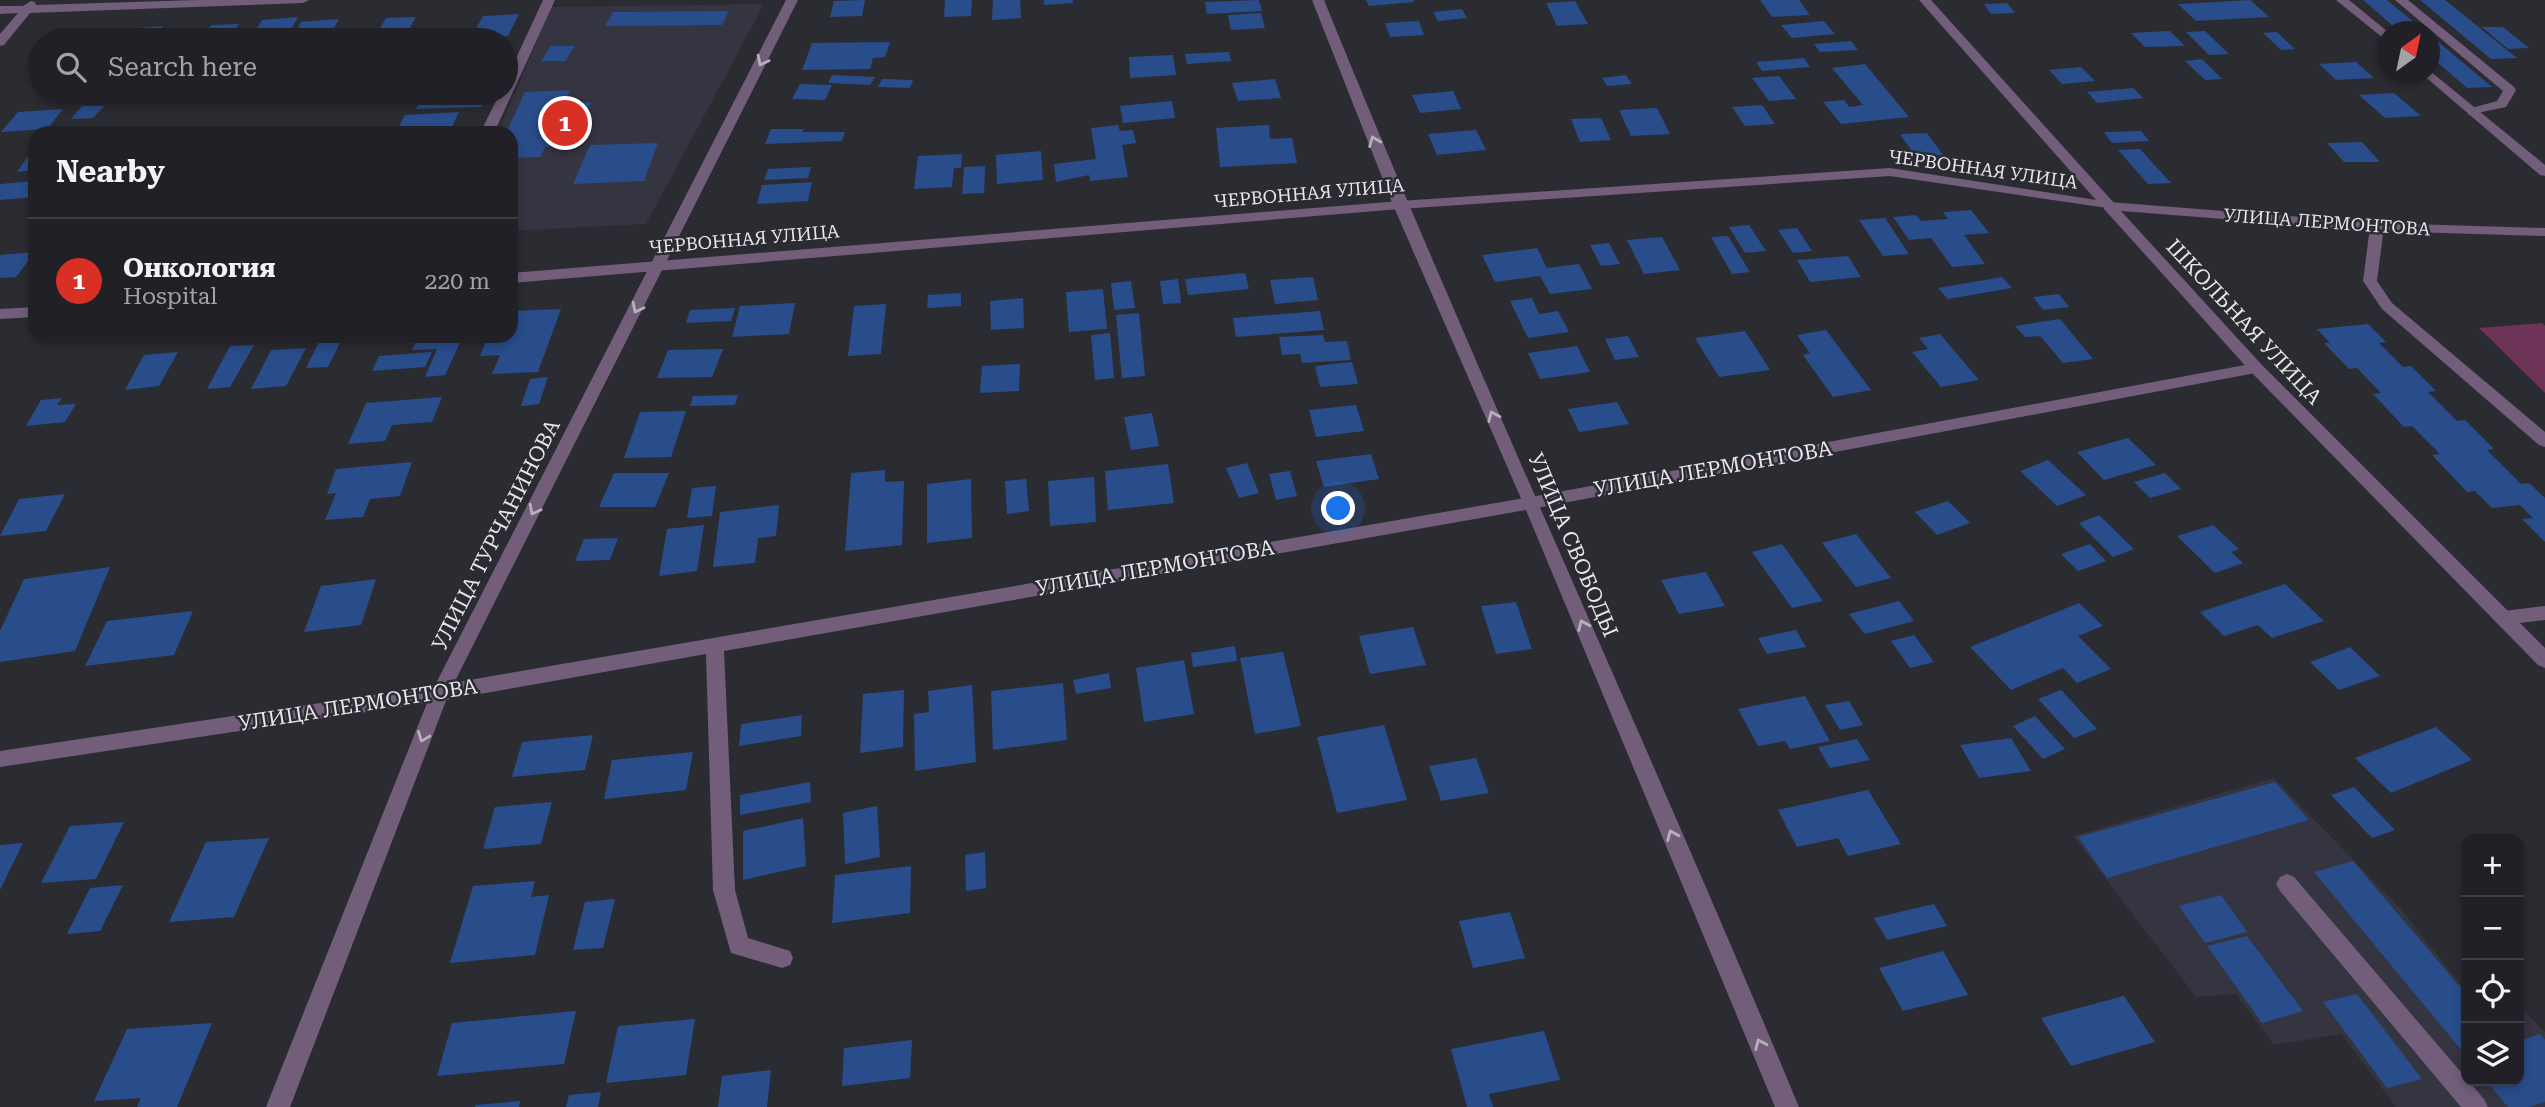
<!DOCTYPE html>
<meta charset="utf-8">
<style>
:root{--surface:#202026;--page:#2d2d32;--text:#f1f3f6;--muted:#a2a3a7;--line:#3d3e43;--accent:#d93025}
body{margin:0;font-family:"Roboto Serif",serif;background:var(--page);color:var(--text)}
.controls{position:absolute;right:21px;bottom:21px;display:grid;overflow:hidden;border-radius:14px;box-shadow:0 4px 10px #0003}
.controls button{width:63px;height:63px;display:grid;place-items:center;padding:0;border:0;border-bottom:2px solid var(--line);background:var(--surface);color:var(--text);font:35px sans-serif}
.compass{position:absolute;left:2377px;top:21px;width:63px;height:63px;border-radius:50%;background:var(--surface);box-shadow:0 4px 10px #0003;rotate:33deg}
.you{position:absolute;left:1339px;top:509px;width:24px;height:24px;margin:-18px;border:5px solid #fff;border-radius:50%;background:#1a73e8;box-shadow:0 0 0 10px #1a73e833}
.badge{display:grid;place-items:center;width:46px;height:46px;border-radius:50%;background:var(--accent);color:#fff;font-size:23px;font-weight:700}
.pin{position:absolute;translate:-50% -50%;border:4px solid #fff;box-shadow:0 2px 7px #0006}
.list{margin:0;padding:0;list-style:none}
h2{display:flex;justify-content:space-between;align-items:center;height:91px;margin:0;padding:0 28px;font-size:30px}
h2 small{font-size:23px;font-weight:400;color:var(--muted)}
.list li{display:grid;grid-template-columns:46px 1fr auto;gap:21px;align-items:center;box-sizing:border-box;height:126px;padding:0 28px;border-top:2px solid var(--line)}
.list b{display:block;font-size:26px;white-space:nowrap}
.list p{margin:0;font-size:23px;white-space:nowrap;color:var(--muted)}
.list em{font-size:23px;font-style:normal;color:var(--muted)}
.icon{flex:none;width:38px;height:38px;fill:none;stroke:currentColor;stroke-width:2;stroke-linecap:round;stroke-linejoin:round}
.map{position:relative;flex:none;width:2545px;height:1107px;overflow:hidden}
.search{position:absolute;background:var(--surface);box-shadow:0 4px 10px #0003;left:28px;top:28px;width:490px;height:77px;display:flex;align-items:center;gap:18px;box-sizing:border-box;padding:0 24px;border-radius:38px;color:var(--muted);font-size:26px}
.panel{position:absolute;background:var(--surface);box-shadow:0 4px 10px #0003;left:28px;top:126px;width:490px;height:217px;border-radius:21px}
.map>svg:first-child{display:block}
.built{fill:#353441}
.green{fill:#6d3458}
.building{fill:#294d8a}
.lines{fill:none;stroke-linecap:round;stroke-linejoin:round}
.service{fill:#725e7a;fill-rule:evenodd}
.minor{fill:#725e7a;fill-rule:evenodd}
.tertiary{fill:#725e7a;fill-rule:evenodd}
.oneway{stroke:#b8b0be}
.labels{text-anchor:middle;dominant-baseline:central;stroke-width:5;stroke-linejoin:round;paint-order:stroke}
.far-street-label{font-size:18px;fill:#e6e6eb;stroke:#2b2b32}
.street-label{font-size:21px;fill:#e6e6eb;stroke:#2b2b32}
</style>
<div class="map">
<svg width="2545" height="1107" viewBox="0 0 2545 1107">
<rect width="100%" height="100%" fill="#2b2b32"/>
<g class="built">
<polygon points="764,4 646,224 511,231 511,133 498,133 551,7"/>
<polygon points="2274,778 2399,907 2462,986 2466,985 2466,1081 2519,1081 2519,1005 2545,1032 2545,1107 2396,1107 2341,1034 2274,1045 2236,994 2196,997 2073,836"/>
</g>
<polygon class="green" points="2542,323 2545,326 2545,393 2479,328"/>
<g class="building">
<polygon points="865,0 862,16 830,17 834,1"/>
<polygon points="945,0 972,0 971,16 944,17"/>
<polygon points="993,0 1020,0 1021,18 992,20"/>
<polygon points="1044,0 1073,0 1073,3 1044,5"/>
<polygon points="1259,0 1262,11 1207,14 1205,2"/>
<polygon points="1366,0 1414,0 1414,2 1369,6"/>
<polygon points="1760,0 1799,0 1810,15 1772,17"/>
<polygon points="2250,0 2269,17 2196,21 2178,4"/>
<polygon points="2363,0 2387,0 2426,32 2400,32"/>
<polygon points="2420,0 2445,0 2517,58 2491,59"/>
<polygon points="1575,1 1588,24 1557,26 1546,3"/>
<polygon points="2007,3 2015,13 1991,14 1984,4"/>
<polygon points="1462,9 1467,18 1438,21 1433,12"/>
<polygon points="729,11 722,25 605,26 613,12"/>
<polygon points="1261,13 1265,28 1231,30 1228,15"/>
<polygon points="519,14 508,36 471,38 483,16"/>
<polygon points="298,17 285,40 250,40 262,20"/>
<polygon points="416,17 403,40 373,40 386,18"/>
<polygon points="339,19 330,36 293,39 301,22"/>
<polygon points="1419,21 1424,35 1390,37 1385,23"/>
<polygon points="1824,21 1835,34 1792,38 1781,25"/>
<polygon points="239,24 228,39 200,40 211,25"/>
<polygon points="163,26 152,40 127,40 137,28"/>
<polygon points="2482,27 2503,27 2529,48 2508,49"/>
<polygon points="195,29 188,40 172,40 179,30"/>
<polygon points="2170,31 2185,46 2145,47 2131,33"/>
<polygon points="2205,31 2229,54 2209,55 2186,32"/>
<polygon points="2277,32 2295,49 2281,50 2263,33"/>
<polygon points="2430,35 2492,87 2467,88 2430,56"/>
<polygon points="1851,41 1858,50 1820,52 1814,44"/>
<polygon points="890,42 885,57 873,58 870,69 802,70 812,43"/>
<polygon points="551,46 575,46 565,61 541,61"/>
<polygon points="1229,52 1231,61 1187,64 1185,54"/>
<polygon points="1173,55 1176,75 1130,78 1129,57"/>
<polygon points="1804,58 1810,67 1762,71 1756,62"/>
<polygon points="2202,59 2222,79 2205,80 2185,61"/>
<polygon points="2356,62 2374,78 2336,80 2319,64"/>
<polygon points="1865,64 1909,117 1841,124 1823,102 1844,100 1849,107 1863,105 1832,68"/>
<polygon points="2081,67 2095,81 2062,84 2049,70"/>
<polygon points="832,75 875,77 870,85 828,83"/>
<polygon points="1626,75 1632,84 1607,86 1602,78"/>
<polygon points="1779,76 1796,99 1769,101 1752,78"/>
<polygon points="882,79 913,80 910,88 878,87"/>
<polygon points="1275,79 1281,98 1238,101 1232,83"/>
<polygon points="800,84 832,85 825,100 792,99"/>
<polygon points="2133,88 2143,98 2097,103 2087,92"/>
<polygon points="570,90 564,103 591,102 573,145 545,147 540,157 511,158 511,133 506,133 525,92"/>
<polygon points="1453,91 1461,109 1420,113 1412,95"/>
<polygon points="2394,93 2421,116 2385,118 2359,95"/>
<polygon points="487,95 481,107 416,109 423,98"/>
<polygon points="1172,101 1175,118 1123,123 1120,106"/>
<polygon points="1762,105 1775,124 1745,126 1732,107"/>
<polygon points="82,106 104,106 93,118 71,119"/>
<polygon points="1657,108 1670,134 1631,136 1619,110"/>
<polygon points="63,109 47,129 1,132 18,112"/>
<polygon points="459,112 450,131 395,133 405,115"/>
<polygon points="1601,118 1611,140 1580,142 1571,119"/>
<polygon points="1118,125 1120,131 1133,130 1136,143 1122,145 1128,177 1090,181 1089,175 1056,182 1054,164 1096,159 1091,128"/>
<polygon points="1269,125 1270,139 1292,138 1297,163 1220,167 1216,128"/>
<polygon points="771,129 804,129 802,132 845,132 842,141 765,144"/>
<polygon points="1476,130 1486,150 1437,155 1428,134"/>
<polygon points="2141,131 2149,141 2112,143 2104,132"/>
<polygon points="1927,133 1943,155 1916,157 1900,134"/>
<polygon points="2362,142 2380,162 2344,162 2327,143"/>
<polygon points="658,143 644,181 573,184 590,145"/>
<polygon points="35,146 35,170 17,172"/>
<polygon points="2140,149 2171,183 2148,184 2118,150"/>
<polygon points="1041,151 1043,180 997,184 996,155"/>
<polygon points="962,154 961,168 954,168 952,187 914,189 918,156"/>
<polygon points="985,166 984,193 962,194 964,167"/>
<polygon points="811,167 808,178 764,180 768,169"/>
<polygon points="35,181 35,197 0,200 0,184"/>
<polygon points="812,182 808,201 757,204 762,185"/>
<polygon points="1971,210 1989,233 1964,235 1985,264 1952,267 1931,238 1909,240 1893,217 1916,215 1921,221 1948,219 1943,212"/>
<polygon points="1885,218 1909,254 1883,256 1859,220"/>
<polygon points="1749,225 1766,251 1745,253 1729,227"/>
<polygon points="1797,228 1812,251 1793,253 1778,230"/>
<polygon points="1728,236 1750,272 1732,274 1711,237"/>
<polygon points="1662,237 1680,270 1644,274 1627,240"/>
<polygon points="1609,243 1620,264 1601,266 1590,245"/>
<polygon points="1537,248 1547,268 1579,264 1592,289 1550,294 1540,276 1495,282 1482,255"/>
<polygon points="35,252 16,277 0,278 0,255"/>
<polygon points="1848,256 1861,277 1810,282 1797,260"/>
<polygon points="1245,273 1249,289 1188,295 1185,279"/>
<polygon points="1313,277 1318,300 1275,304 1270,280"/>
<polygon points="2002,277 2012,288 1948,299 1938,288"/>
<polygon points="1178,279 1181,303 1163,304 1160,281"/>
<polygon points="1131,281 1135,308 1114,310 1111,283"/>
<polygon points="1103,289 1107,329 1069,332 1066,292"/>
<polygon points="961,293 961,306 927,308 928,295"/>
<polygon points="2059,294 2069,307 2043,310 2033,297"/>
<polygon points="1023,298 1024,328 991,330 990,301"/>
<polygon points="1532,298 1539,314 1558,311 1569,332 1528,338 1510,301"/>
<polygon points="795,303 789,334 732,337 740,306"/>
<polygon points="886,304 881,354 848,356 854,306"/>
<polygon points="735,308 731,321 686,323 690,310"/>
<polygon points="561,309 538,372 492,374 500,355 480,356 488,336 511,336 511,311"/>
<polygon points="1320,311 1324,330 1236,337 1233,318"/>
<polygon points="1139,313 1145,376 1122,378 1116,315"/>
<polygon points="2060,319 2093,359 2063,363 2040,336 2025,337 2015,326"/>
<polygon points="2368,324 2386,342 2379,343 2403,367 2411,366 2436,391 2428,392 2457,421 2465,420 2494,449 2487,450 2521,484 2529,483 2545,498 2545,542 2522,519 2533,518 2520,505 2492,508 2475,491 2467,492 2432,455 2440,454 2412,426 2404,427 2373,394 2381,393 2357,368 2349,369 2324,343 2330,343 2317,329"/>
<polygon points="1826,330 1871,390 1833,397 1803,355 1810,353 1797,335"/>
<polygon points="1745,331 1770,370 1719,377 1695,338"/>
<polygon points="1110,333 1114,378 1095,380 1091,335"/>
<polygon points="1940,334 1979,380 1941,387 1912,352 1928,349 1919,338"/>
<polygon points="1323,335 1325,342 1347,341 1351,360 1302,363 1300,354 1282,355 1279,337"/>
<polygon points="463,336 445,375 425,377 437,349 412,350 418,337"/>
<polygon points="1628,336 1639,357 1615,360 1605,339"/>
<polygon points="342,339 328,367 306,368 320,340"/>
<polygon points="254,345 230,387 207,389 230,346"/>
<polygon points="1577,346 1590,372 1540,379 1528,353"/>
<polygon points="306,348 286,386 251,389 271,350"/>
<polygon points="723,349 712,377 657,378 668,350"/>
<polygon points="178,352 159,386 125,390 144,355"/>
<polygon points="432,352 425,367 372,371 379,356"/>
<polygon points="1352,362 1358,384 1320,387 1315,366"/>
<polygon points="1020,364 1019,391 980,393 982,366"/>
<polygon points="548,377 539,404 521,406 530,379"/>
<polygon points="738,395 735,405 690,406 693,396"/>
<polygon points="442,397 432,422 392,425 385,441 348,444 366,403"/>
<polygon points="62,398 57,405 76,404 65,422 26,426 41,400"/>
<polygon points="1617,402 1629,424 1579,432 1568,409"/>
<polygon points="1356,405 1364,431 1316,437 1309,410"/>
<polygon points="686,411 671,457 624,458 640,412"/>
<polygon points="1152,413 1159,446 1131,450 1124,417"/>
<polygon points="2128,438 2156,465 2104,480 2077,452"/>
<polygon points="1371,454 1379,479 1324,487 1316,461"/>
<polygon points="2048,460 2086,495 2057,506 2020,471"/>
<polygon points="412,462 400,496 370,499 363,517 325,520 336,493 327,494 336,469"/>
<polygon points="1247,463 1259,493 1239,498 1226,468"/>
<polygon points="1168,464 1174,503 1108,510 1105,471"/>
<polygon points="885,470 885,482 904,481 902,545 845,551 851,473"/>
<polygon points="1290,471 1297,496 1276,500 1269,474"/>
<polygon points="614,473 669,473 655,507 599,507"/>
<polygon points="2165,473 2181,489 2150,498 2134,482"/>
<polygon points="1094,477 1096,522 1050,526 1048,481"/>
<polygon points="971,479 972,538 927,543 927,484"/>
<polygon points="1026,479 1029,511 1007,514 1005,481"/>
<polygon points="716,486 712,516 687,518 692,488"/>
<polygon points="65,494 46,531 0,536 19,499"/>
<polygon points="1948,501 1970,523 1937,535 1915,512"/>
<polygon points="779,505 776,536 758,538 755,563 713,567 720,512"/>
<polygon points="2099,515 2134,549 2113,557 2079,523"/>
<polygon points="704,525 697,571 659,576 667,529"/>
<polygon points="2213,525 2239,549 2231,552 2243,563 2215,573 2177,536"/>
<polygon points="1856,534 1891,578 1856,587 1822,543"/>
<polygon points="618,538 610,560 575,561 584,539"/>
<polygon points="1782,544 1823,601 1792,608 1752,552"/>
<polygon points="2090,544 2106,561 2078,571 2061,554"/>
<polygon points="110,567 75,651 0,662 0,631 24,579"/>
<polygon points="1706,572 1725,606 1679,614 1661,580"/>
<polygon points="376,579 361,625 304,632 321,586"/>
<polygon points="2285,584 2324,621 2272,638 2258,625 2224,636 2200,612"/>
<polygon points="1899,601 1914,621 1865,634 1849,614"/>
<polygon points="1516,602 1532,649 1496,654 1481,606"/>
<polygon points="2079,603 2103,626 2078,636 2111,669 2077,683 2063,668 2011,690 1970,647"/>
<polygon points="193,611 174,655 85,666 107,621"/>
<polygon points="1413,627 1426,665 1370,674 1359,636"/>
<polygon points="1796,630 1806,647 1767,654 1758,638"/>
<polygon points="1914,635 1934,662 1910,668 1891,641"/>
<polygon points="1235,646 1237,661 1193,667 1191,653"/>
<polygon points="2350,647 2380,676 2339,690 2310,662"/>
<polygon points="1283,652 1301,726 1255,734 1240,658"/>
<polygon points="1184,660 1194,714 1144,722 1136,668"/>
<polygon points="1109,673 1111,688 1076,694 1073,680"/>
<polygon points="1063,683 1067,740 993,750 991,691"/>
<polygon points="972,685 976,762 915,771 914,714 929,712 928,691"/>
<polygon points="904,690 903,747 860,753 863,694"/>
<polygon points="2061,690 2097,729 2074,738 2038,699"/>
<polygon points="1805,696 1830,741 1790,749 1785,741 1758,746 1738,709"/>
<polygon points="1849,701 1863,725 1840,730 1825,705"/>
<polygon points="802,715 801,736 739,746 741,724"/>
<polygon points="2035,716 2065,749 2043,759 2013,726"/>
<polygon points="1384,725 1407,800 1337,813 1317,737"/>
<polygon points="2436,727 2472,760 2391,793 2355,758"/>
<polygon points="593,735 585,770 512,777 522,742"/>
<polygon points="2011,738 2031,771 1979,778 1960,745"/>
<polygon points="1857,739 1870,760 1830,768 1818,747"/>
<polygon points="693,752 686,790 604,799 612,760"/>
<polygon points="1476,758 1489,793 1441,801 1429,766"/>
<polygon points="810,782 811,802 740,815 740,795"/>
<polygon points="2275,782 2309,820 2107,878 2078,837"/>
<polygon points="2354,787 2395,830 2372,838 2331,795"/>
<polygon points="1868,790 1901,844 1848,856 1838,838 1797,847 1778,810"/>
<polygon points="552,802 541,844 483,849 495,807"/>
<polygon points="877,806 880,857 845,864 843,813"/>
<polygon points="803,818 806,866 743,880 743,831"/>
<polygon points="124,822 96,879 41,883 70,826"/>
<polygon points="269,838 234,917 169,922 206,842"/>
<polygon points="23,843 0,890 0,845"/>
<polygon points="985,852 986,888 966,891 965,855"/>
<polygon points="2353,861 2466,994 2466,1051 2463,1052 2314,872"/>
<polygon points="911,866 910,913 832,923 835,875"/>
<polygon points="535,881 531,897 549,895 535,955 450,963 473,886"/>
<polygon points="123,885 100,931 67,934 90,888"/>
<polygon points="2221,895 2247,932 2205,943 2179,906"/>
<polygon points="615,899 603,948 573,950 585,902"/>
<polygon points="1934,904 1947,926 1887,940 1874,918"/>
<polygon points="1510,912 1525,958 1473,968 1459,921"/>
<polygon points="2247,936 2303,1011 2262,1023 2207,946"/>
<polygon points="1943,951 1968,995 1903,1011 1879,968"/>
<polygon points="2357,994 2422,1079 2387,1088 2323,1002"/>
<polygon points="2124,996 2155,1042 2071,1066 2041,1018"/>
<polygon points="576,1011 564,1064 437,1076 452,1023"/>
<polygon points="695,1019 686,1075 606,1083 618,1026"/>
<polygon points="212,1023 177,1107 137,1107 141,1098 94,1101 127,1029"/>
<polygon points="1544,1031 1560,1080 1489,1094 1493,1107 1467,1107 1451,1049"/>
<polygon points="2540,1034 2545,1040 2545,1102 2529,1107 2508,1107 2486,1081 2519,1081 2519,1041"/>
<polygon points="912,1040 910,1078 842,1086 844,1048"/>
<polygon points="771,1070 767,1107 718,1107 722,1076"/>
<polygon points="601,1092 598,1107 566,1107 569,1095"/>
<polygon points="520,1101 519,1107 475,1107 475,1105"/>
</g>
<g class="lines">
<g class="service">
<polygon points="2395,0 2408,0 2514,87 2516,90 2506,107 2468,115 2468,109 2497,101 2503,91"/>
<polygon points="2377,223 2384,227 2377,281 2392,303 2545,432 2545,447 2539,445 2382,309 2363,281 2370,227"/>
<polygon points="2545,606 2545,620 2504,625 2498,623 2495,618 2498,613 2504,611"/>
<polygon points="2287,874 2294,877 2484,1099 2488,1107 2461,1107 2280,891 2276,884 2280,877"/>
</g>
<g class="minor">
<polygon points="197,0 309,0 303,3 30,13 4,45 0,46 0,34 18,13 0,14 0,6 23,6 31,1 35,2 36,5"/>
<polygon points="543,0 555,0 494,133 480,133 500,93 506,93 506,80"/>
<polygon points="1919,0 1931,0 2114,203 2114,209 1890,176 1400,209 511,283 511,273 1400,201 1890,168 2096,200"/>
<polygon points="2336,0 2349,0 2388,32 2388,42"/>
<polygon points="2430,71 2545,165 2545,176 2540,175 2422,74 2430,74"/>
<polygon points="35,307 35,317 0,319 0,309"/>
<polygon points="2256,363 2264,368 2261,372 1531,509 724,651 735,890 748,938 790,951 793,958 790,965 782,968 731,953 713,890 706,654 440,701 0,767 0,751 440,685 1531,497"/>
</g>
<g class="tertiary">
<polygon points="786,0 798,0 449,693 290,1107 266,1107 431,693"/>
<path d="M1312,0H1324C1475,372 1645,736 1799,1107H1775L1523,503L1393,205Z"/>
<polygon points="2109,202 2377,223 2545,228 2545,236 2377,231 2121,211 2261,364 2545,648 2545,668 2538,665 2251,372 2104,209 2104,203"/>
</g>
</g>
<defs><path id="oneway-chevron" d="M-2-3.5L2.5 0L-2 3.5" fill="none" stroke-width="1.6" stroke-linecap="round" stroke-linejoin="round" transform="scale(1.75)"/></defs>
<g class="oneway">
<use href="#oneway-chevron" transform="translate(762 61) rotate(117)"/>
<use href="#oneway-chevron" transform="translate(1374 141) rotate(-112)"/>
<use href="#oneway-chevron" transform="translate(637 308) rotate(117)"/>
<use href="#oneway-chevron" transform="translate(1493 416) rotate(-114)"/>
<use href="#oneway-chevron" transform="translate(534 510) rotate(117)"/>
<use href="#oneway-chevron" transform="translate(1583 625) rotate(-113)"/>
<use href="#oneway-chevron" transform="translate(423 737) rotate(111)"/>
<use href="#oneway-chevron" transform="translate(1672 835) rotate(-113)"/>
<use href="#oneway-chevron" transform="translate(1760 1044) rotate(-113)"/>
</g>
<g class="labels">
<g class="far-street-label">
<text transform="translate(1983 169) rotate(8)">ЧЕРВОННАЯ УЛИЦА</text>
<text transform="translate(1309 193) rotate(-5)">ЧЕРВОННАЯ УЛИЦА</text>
<text transform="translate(2327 222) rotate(4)">УЛИЦА ЛЕРМОНТОВА</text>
<text transform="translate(744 239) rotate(-5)">ЧЕРВОННАЯ УЛИЦА</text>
</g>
<g class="street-label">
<text transform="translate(2244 322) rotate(47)">ШКОЛЬНАЯ УЛИЦА</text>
<text transform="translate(1713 469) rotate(-10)">УЛИЦА ЛЕРМОНТОВА</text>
<text transform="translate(496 535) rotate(-63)">УЛИЦА ТУРЧАНИНОВА</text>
<text transform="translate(1573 545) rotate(67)">УЛИЦА СВОБОДЫ</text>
<text transform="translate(1155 568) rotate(-10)">УЛИЦА ЛЕРМОНТОВА</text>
<text transform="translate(358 705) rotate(-9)">УЛИЦА ЛЕРМОНТОВА</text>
</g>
</g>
</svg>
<div class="controls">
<button>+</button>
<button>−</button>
<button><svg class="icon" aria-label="locate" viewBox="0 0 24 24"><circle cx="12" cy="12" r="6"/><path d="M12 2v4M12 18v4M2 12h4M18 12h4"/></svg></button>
<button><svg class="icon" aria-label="layers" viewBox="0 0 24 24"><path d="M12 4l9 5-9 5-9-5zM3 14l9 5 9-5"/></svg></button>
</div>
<svg class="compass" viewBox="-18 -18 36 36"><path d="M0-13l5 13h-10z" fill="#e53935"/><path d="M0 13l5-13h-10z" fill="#a2a3a7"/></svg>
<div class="you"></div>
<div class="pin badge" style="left:565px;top:123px">1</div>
<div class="search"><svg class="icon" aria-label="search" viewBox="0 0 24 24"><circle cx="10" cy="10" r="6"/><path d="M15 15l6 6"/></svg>Search here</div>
<section class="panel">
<h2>Nearby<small></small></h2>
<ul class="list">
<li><span class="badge">1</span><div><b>Онкология</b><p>Hospital</p></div><em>220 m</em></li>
</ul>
</section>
</div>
